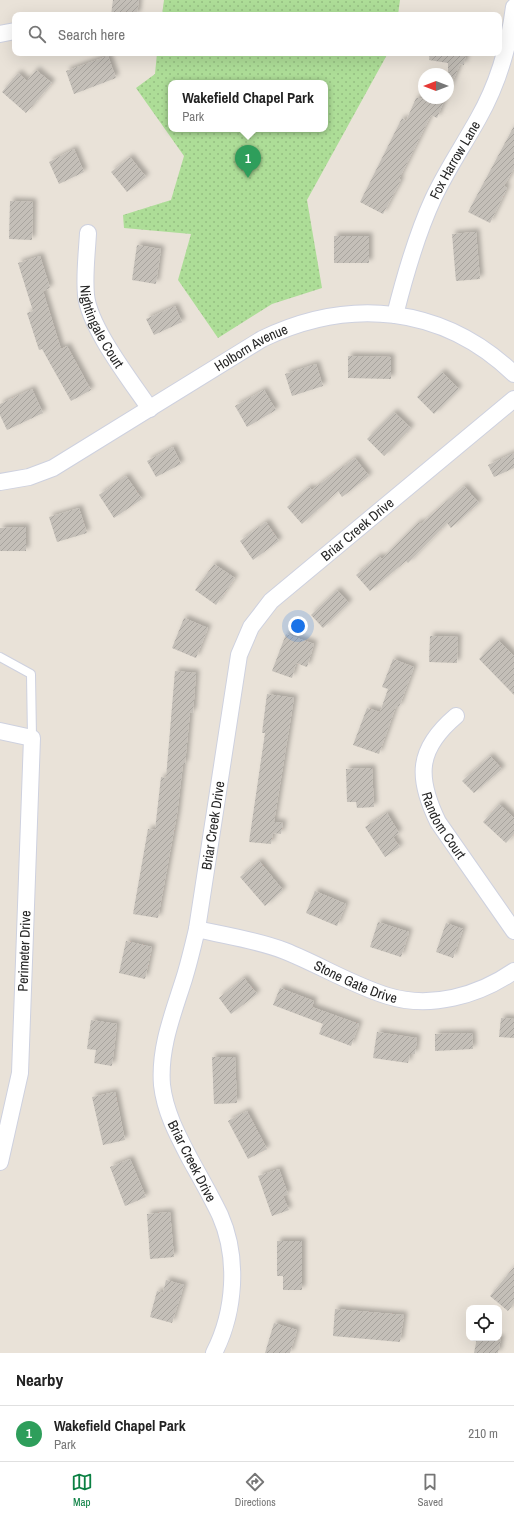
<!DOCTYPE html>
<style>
:root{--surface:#fff;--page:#f6f6f6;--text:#222;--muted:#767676;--line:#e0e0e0;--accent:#0b8043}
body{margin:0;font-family:"Archivo Narrow",sans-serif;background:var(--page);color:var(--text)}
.controls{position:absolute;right:12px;bottom:12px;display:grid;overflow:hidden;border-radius:8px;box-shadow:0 4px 16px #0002}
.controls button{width:36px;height:36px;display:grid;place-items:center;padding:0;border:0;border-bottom:1px solid var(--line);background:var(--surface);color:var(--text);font:20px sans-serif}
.compass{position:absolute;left:418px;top:68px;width:36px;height:36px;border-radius:50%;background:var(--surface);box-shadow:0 4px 16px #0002;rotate:270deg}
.you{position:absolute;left:298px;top:626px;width:14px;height:14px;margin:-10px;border:3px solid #fff;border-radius:50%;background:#1a73e8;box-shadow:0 0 0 6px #1a73e833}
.badge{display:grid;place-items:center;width:26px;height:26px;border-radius:50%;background:var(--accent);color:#fff;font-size:13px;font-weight:700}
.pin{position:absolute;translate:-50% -33px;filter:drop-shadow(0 1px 2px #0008)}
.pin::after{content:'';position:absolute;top:21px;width:14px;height:12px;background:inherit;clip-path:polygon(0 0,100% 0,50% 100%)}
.popup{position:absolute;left:168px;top:80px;width:160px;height:52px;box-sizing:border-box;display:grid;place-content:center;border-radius:8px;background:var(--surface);filter:drop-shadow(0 1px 3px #0005);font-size:13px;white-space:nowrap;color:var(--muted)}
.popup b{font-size:15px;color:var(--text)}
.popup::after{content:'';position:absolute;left:50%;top:100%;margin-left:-8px;border:8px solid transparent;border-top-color:var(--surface)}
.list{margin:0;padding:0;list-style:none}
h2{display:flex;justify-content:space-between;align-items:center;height:52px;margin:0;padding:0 16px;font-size:17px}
h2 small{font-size:13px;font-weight:400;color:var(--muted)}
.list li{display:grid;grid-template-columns:26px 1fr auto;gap:12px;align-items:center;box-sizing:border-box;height:56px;padding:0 16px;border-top:1px solid var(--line)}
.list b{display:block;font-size:15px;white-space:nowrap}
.list p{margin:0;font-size:13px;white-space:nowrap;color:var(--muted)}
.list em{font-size:13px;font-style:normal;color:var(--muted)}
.icon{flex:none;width:22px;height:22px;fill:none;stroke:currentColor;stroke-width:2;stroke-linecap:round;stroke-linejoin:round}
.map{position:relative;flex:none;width:514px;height:1353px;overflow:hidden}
.search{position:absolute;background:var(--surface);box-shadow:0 4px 16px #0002;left:12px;right:12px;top:12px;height:44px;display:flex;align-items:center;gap:10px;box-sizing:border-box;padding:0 14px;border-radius:8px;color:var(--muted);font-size:15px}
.sheet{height:108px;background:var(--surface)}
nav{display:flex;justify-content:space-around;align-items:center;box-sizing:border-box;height:56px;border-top:1px solid var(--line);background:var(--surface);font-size:11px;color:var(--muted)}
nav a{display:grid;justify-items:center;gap:2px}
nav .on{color:var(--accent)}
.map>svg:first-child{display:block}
.park{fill:url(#park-dots);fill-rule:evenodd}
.building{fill:url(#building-hatch);filter:url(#shadow)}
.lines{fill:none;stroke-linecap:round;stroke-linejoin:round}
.lane-casing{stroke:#ced1df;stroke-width:10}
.street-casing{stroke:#ced1df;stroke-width:18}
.lane{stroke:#fff;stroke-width:8}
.street{stroke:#fff;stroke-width:16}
.labels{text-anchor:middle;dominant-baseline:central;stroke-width:3;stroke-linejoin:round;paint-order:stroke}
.street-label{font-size:14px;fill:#262626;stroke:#fff}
</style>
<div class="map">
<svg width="514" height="1353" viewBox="0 0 514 1353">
<defs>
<pattern id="park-dots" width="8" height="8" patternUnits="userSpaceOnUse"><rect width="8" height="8" fill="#addd97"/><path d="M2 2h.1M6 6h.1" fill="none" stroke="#95be82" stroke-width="1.8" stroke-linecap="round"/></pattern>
<pattern id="building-hatch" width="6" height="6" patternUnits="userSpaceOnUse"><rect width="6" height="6" fill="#c4bfb8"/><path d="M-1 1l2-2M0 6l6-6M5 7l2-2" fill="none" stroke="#a8a49e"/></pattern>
<filter id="shadow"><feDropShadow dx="3.5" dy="-3.5" stdDeviation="2" flood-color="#0004"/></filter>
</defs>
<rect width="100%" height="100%" fill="#e9e2d8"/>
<g class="park">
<polygon points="164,0 400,0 398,15 162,15"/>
<path d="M157,53H388L307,200L322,288L272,304L218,338L178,280L191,234L124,228L123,215L171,200L184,156L136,88L155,74ZM171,83H325V129H171Z"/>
</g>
<g class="building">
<polygon points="113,0 139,0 137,15 111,15"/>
<polygon points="430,53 466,53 464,65 460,64 448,92 448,63 429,60"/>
<polygon points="108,56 116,78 74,94 66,71"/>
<polygon points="36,70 52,83 26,113 2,92 18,73 27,81"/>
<polygon points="416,98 445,98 437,118 431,115 399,179 401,180 383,214 360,202 402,118 406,121"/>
<polygon points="514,126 514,168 504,186 507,188 490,223 468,212"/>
<polygon points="74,149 84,172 59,184 49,162"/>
<polygon points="130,157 146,177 127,192 111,172"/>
<polygon points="10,201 33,202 32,240 9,239"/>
<polygon points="476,232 480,279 456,281 452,234"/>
<rect x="334" y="236" width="35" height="27"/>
<polygon points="137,245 161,249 156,284 132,280"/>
<polygon points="40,256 50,288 43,291 61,349 67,346 91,390 71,401 42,349 39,350 27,313 33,311 18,263"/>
<polygon points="175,306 182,322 154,335 146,319"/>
<polygon points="348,356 391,357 391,379 348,378"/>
<polygon points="316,364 323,386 292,396 285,374"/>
<polygon points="442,372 459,389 434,414 417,397"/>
<polygon points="32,389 43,413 7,430 0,415 0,404"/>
<polygon points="264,390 276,410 247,427 235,406"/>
<polygon points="394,412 411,428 384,456 367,439"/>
<polygon points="173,447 181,464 156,477 147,461"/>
<polygon points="514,453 514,468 494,477 488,465"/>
<polygon points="355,458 369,476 342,497 338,491 302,524 287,507 309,487 312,490"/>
<polygon points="126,476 142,499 114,518 99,495"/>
<polygon points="464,486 479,503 451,528 447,523 408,563 406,561 370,591 356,575 379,556 382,559 419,522 421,524"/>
<polygon points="79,508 87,533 57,542 49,517"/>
<polygon points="266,522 279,541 253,560 240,541"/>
<polygon points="26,527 26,551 0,551 0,528"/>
<polygon points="214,564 235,578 216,605 195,590"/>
<polygon points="337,590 349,603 323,628 311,615"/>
<polygon points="184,618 208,628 196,658 172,648"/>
<polygon points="286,634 314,644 307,667 296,663 292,678 272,671"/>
<polygon points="430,636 458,637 457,663 429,662"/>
<polygon points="498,640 514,656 514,695 479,659"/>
<polygon points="393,659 414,667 399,707 396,706 379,754 353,745 367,708 380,712 388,689 382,687"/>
<polygon points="175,671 196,673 193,713 190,712 185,764 183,764 177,814 158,918 133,914 148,829 155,830 161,777 166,778"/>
<polygon points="267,694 294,698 274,822 283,823 281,834 273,833 271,844 249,842 265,733 262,733"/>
<polygon points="490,756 502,769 474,793 462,781"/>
<polygon points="372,768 374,807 357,808 356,802 347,802 346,769"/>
<polygon points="499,804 514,818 514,834 506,843 483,822"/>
<polygon points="387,813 399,833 393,837 400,847 385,857 365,827"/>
<polygon points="259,861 283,890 265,906 240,877"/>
<polygon points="315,891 346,904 337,926 306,913"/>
<polygon points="378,922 409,932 401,957 370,947"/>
<polygon points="446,923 463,929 453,958 436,952"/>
<polygon points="126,941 152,947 145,979 119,973"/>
<polygon points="244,978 257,994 231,1014 219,998"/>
<polygon points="280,988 314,1001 312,1007 359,1024 351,1046 319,1034 323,1024 273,1005"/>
<polygon points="501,1018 514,1019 514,1038 499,1037"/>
<polygon points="91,1020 117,1024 112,1066 94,1063 96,1050 87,1049"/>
<polygon points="377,1032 417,1038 415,1054 410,1054 408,1063 373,1058"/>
<polygon points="472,1033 473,1049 435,1051 435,1034"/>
<polygon points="212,1057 235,1057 237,1103 214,1104"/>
<polygon points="115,1092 125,1140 103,1145 92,1097"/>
<polygon points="247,1111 267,1149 248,1159 228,1121"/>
<polygon points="130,1159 146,1197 125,1206 110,1167"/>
<polygon points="279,1169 288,1194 283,1196 289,1210 272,1216 258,1176"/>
<polygon points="170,1212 174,1257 150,1259 147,1214"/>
<polygon points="277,1241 302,1241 302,1290 283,1290 283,1276 277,1276"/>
<polygon points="514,1267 514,1303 508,1311 490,1296"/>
<polygon points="166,1280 184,1285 172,1323 150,1317 157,1291 163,1293"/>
<polygon points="335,1309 404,1315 400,1342 333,1336"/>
<polygon points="274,1323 297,1330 290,1353 265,1353"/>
<polygon points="477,1338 501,1338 498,1353 474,1353"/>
</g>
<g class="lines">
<g class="lane-casing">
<polyline id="lane" points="0,657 31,674 32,738"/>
</g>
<g class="street-casing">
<g id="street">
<polyline points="0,34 15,31"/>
<path id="s1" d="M88,233C87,253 84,275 86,295C89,327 131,381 150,409"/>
<path id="s2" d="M395,315C405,275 416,236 433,199C446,171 463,146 478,119C498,84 509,46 514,7"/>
<path id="s3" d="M0,482L29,477L53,468L262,339C349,297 442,305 514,374"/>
<path id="s4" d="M456,716C417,749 416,777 438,822L514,931"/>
<polyline points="0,731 32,738 20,1073 0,1162"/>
<path id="s5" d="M197,929C226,936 257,940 285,951C320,965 352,985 388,996C430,1009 478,996 514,971"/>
<path id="s6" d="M214,1353C235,1312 239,1258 220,1215C211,1196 200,1177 190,1159C178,1136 165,1112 162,1085C159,1048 173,1014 184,979C189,963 193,946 197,929L239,655L251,627L271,601L514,399"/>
</g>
</g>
<use href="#lane" class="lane"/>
<use href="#street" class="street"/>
</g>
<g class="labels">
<g class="street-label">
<text stroke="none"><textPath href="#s2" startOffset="167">Fox Harrow Lane</textPath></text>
<text stroke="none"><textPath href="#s1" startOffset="97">Nightingale Court</textPath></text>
<text stroke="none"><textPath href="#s3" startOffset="287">Holborn Avenue</textPath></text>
<text stroke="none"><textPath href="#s6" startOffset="899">Briar Creek Drive</textPath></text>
<text stroke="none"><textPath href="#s6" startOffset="551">Briar Creek Drive</textPath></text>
<text stroke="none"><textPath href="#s4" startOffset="125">Random Court</textPath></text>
<text transform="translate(24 951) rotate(-88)">Perimeter Drive</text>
<text stroke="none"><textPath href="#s5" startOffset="168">Stone Gate Drive</textPath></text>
<text transform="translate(192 1161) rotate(63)">Briar Creek Drive</text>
</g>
</g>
</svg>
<div class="controls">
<button><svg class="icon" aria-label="locate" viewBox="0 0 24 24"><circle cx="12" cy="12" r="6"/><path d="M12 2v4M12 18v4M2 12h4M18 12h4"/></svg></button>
</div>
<svg class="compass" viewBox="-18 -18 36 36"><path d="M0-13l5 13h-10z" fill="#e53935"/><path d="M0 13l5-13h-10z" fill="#767676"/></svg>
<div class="you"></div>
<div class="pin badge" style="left:248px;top:178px;background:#2e9e5b">1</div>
<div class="popup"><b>Wakefield Chapel Park</b>Park</div>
<div class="search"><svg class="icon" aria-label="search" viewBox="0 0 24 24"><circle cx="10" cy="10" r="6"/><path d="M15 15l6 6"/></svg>Search here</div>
</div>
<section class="sheet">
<h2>Nearby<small></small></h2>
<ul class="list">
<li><span class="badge" style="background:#2e9e5b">1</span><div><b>Wakefield Chapel Park</b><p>Park</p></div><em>210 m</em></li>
</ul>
</section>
<nav>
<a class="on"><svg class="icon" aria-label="map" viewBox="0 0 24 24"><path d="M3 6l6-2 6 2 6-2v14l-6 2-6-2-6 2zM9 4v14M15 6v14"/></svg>Map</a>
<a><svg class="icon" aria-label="directions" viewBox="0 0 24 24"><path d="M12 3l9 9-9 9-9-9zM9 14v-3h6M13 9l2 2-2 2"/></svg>Directions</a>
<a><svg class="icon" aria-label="saved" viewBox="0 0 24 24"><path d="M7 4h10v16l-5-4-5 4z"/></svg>Saved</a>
</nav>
